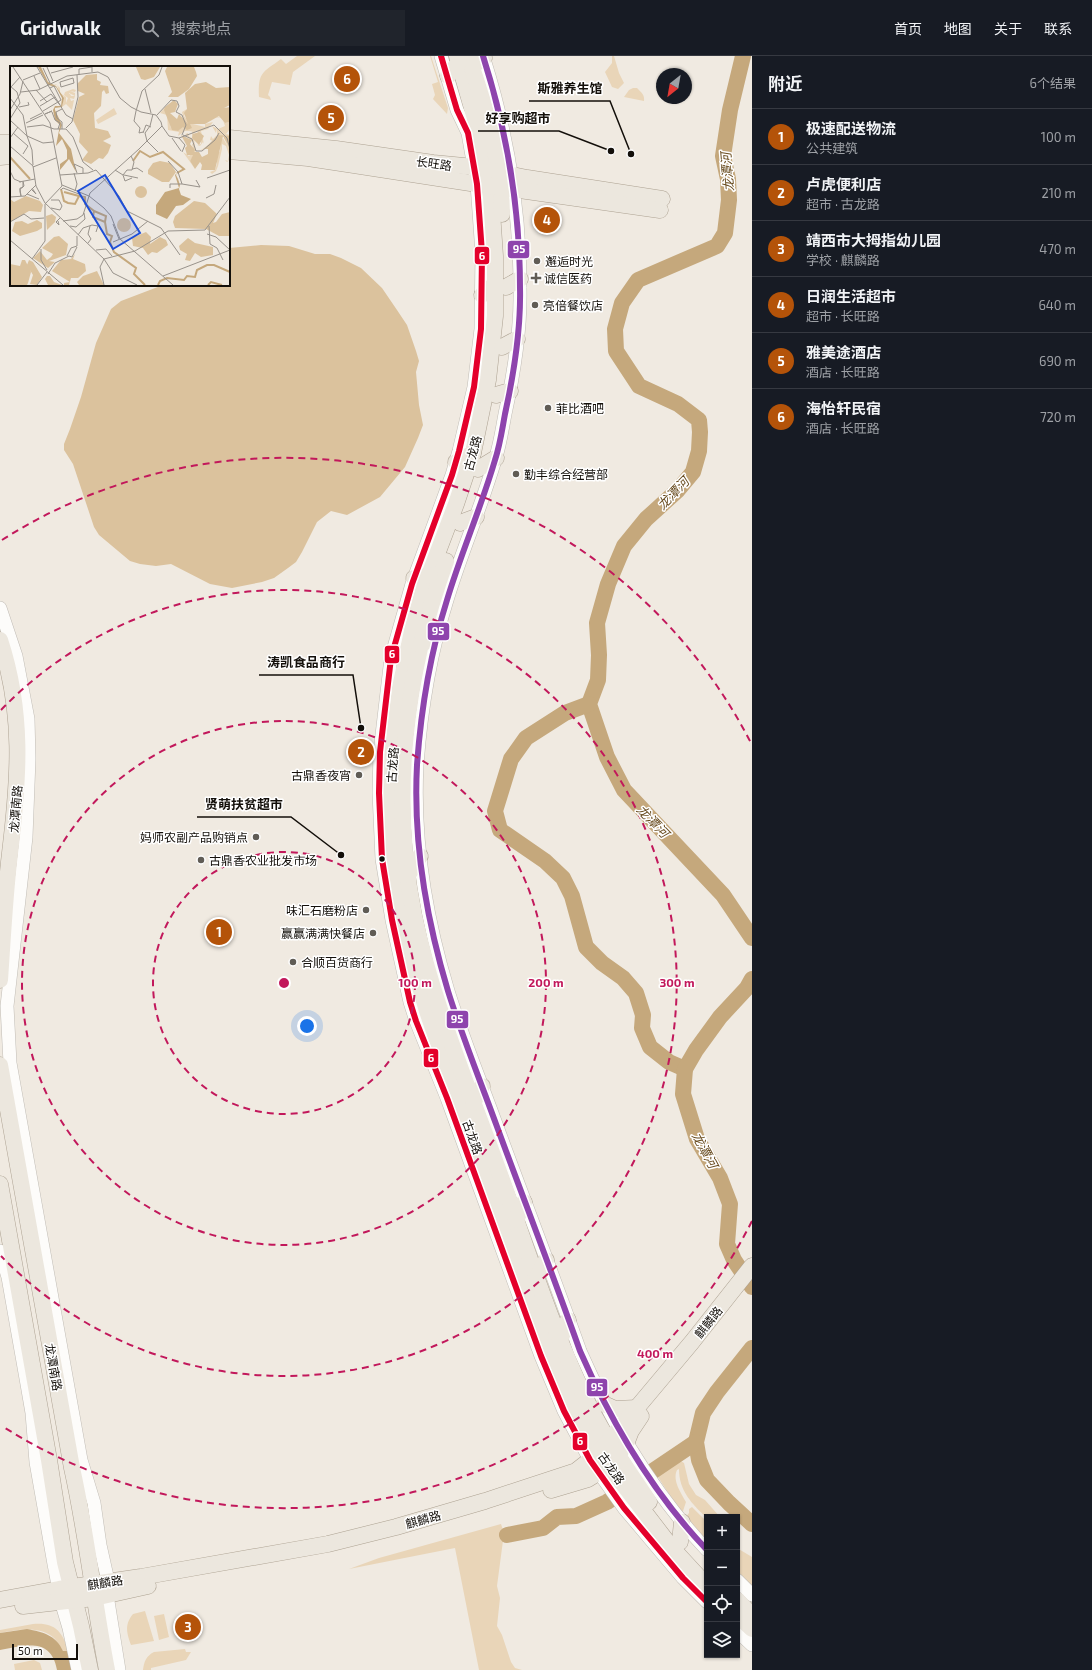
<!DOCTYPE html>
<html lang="zh">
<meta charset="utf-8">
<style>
:root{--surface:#171b24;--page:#20242c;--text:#f1f3f6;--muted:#9ea1a6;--line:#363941;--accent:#b45309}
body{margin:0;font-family:"Exo 2","Noto Sans SC",sans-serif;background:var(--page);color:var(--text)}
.controls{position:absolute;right:12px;bottom:12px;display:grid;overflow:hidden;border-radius:0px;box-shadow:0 1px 3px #0004}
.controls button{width:36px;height:36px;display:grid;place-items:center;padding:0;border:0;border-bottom:1px solid var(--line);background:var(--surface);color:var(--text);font:20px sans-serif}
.compass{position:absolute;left:656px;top:12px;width:36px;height:36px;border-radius:50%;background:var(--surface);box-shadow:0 1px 3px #0004;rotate:211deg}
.scale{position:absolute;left:12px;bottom:10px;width:66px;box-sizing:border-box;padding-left:4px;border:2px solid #130f0a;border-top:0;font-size:11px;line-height:14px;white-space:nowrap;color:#130f0a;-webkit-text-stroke:3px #fff;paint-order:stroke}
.you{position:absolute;left:307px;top:970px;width:14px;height:14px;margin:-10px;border:3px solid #fff;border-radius:50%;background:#1a73e8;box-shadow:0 0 0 6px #1a73e833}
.badge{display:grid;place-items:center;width:26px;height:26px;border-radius:50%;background:var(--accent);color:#fff;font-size:13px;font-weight:700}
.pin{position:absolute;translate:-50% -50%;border:2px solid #fff;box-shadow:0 1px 4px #0006}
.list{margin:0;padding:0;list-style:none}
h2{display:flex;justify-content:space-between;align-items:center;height:52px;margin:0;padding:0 16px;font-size:17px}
h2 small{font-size:13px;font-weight:400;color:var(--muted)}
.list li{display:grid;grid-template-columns:26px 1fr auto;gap:12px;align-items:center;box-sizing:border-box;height:56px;padding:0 16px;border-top:1px solid var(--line)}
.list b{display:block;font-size:15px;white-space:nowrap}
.list p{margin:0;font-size:13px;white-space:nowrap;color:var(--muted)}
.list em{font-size:13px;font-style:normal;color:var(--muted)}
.icon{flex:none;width:22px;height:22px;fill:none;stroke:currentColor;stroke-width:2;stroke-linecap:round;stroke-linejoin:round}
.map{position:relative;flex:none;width:752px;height:1614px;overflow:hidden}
header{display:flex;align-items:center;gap:24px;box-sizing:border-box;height:56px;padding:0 20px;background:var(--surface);border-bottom:1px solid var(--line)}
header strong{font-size:19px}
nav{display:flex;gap:22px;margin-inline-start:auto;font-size:14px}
.search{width:280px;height:36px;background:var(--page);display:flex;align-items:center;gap:10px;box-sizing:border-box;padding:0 14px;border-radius:0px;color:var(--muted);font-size:15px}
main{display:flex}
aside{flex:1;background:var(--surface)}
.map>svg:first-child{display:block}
.green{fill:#e9d5b8}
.forest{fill:#dbc29d}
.water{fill:#c5a87c}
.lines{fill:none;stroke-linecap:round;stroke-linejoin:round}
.river{stroke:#c5a87c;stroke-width:16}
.minor-casing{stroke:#c0bcb5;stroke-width:14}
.major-casing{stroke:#ada292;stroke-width:17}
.minor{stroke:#fdfcfa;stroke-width:13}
.major{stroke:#ece7de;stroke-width:16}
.bus-1-casing{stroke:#fff;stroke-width:9}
.bus-2-casing{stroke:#fff;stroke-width:9}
.bus-1{stroke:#e4002b;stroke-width:6}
.bus-2{stroke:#8e44ad;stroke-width:6}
.ring{fill:none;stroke:#c2185b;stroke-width:2;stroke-dasharray:7 5}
.poi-dot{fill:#605c55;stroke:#fff;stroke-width:1.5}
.bus-dot{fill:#130f0a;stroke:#fff;stroke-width:1.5}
.labels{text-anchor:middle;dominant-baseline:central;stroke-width:3;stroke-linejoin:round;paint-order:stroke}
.street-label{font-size:12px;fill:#130f0a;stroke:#fff}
.poi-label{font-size:12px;fill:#130f0a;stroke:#fff;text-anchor:start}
.water-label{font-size:13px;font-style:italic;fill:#684b1e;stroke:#fff}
.inset-river{fill:none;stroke:#c5a87c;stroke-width:2}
.inset-road{fill:none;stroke:#98928b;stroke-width:1}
.view{fill:#1d4ed8;fill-opacity:0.15;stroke:#1d4ed8;stroke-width:2}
.inset-edge{fill:none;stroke:#130f0a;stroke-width:2}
.centre{fill:#c2185b;stroke:#fff;stroke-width:2}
.ring-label{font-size:12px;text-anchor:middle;font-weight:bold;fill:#c2185b;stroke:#fff;stroke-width:3;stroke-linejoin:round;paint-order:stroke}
.leader{fill:none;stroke:#130f0a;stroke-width:1.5}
.callout-dot{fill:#130f0a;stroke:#fff;stroke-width:1.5}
.callout-label{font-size:13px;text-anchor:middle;font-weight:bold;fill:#130f0a;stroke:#fff;stroke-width:3;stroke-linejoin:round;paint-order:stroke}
.line-badge{stroke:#fff;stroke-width:1.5}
.badge-label{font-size:11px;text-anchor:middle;font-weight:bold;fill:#fff}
</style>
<header>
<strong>Gridwalk</strong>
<div class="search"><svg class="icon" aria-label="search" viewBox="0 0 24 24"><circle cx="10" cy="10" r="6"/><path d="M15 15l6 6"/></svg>搜索地点</div>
<nav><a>首页</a><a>地图</a><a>关于</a><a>联系</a></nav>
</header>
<main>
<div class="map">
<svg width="752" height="1614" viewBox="0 0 752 1614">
<rect width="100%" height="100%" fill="#f0eae1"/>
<g class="green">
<path d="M297,0H315L293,16L290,29L272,26L268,39L270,41L271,44L259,41C258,16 262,17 281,3L286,8Z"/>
<polygon points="430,0 431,0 448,52 447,58 433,43 435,39 432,28 438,26"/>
<polygon points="612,0 614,0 619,17 624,27 618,33 612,31 605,16 612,7"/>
<path d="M633,32H637C641,36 645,39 644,45L624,41L629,34Z"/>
<path d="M679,1404L684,1407L689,1428L696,1439L705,1444L720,1461H707V1462C692,1448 679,1435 679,1413L677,1414C672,1424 681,1437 686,1446L682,1458L658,1421L659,1418Z"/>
<polygon points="692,1451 707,1466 707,1487 686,1461 689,1457 689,1453"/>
<polygon points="501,1468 504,1477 497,1530 500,1542 497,1570 502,1579 511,1606 515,1612 522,1614 479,1614 455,1492 349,1513 379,1502"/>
<polygon points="737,1492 752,1501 752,1532 737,1517"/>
<path d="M145,1555L154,1585L131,1589C127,1577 124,1569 133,1558Z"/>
<polygon points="164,1558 169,1581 159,1584 154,1560"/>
<path d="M33,1568C54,1566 63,1575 68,1595H63C60,1591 57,1585 54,1582C40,1569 16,1574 0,1577V1574Z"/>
<path d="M185,1593L186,1596H191L186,1604L151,1612V1614H143C144,1606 146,1600 154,1596Z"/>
<polygon points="34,1604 40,1607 42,1614 15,1614 14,1608"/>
</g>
<polygon class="forest" points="261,189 289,190 315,198 330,198 341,202 361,212 382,232 397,254 407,269 416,295 419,305 416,316 419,349 423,369 418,382 405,411 380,441 347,459 331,455 317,466 302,496 296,506 288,512 274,522 262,526 232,532 210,528 171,508 156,510 140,508 130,505 99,479 94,471 73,408 64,394 64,388 70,373 81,341 96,287 111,253 121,245 163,229 229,229 229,192"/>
<path class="water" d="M27,1573C43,1576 56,1579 63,1595H68L72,1614H57C51,1580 24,1590 0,1594V1577Z"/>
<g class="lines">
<g class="river">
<polyline points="743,0 730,54 723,100 728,123 729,144 725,177 717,190 638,224 622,247 615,273 616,295 639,330 678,348 699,364 700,376 699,395 693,416 678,434 646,463 624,490 608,528 597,567 599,599 598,624 589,648 607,701 624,734 723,839 752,882"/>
<polyline points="589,648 565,657 526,682 511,703 495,755 500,774 545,805 563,822 572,840 586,891 602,907 623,922 636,937 643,959 642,972 650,991 669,1006 685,1013"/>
<polyline points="752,923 747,932 720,961 696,994 685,1013 683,1038 697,1083 720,1122 730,1148 727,1188 734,1204 752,1231"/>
<polyline points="752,1292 717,1336 703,1357 696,1386 699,1404 707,1424 729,1447 752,1468"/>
<polyline points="507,1479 543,1472 557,1461 576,1460 607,1446 696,1386"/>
</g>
<g class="minor-casing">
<g id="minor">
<polyline points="441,0 457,54 468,77 477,128 482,197 481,273 474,331 459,395 452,419 412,528 391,602 380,696 379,737 382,803 392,864 410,946 416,965 447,1042 541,1300 564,1355 590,1404 624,1452 683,1522 707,1546"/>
<path d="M483,0C507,75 520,153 520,232C521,274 514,317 505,358C502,374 500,389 495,404C481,452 461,497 447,544C430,598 421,653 417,709C413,785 426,862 448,935C462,980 480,1024 496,1068C524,1144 553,1219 580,1295C612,1368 652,1436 707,1494"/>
<polyline points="0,552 16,600 28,663 29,703 26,781 7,950 10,1007 81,1404 94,1447 100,1489 108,1525 107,1539 119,1614"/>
<polyline points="0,1195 8,1221 27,1328 32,1357 36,1406 54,1508 61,1545 69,1572 78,1614"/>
<polyline points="737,1524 752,1539"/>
<polyline points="737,1575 752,1589"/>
</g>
</g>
<g class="major-casing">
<g id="major">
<polyline points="457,0 476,66 491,141 495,200 495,260 488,324 473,397 456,448 423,535 412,575 400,632 392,699 389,755 393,798 401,859 411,900 427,955 443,1002 545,1279 572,1344 590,1380 616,1419 672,1492 707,1530"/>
<path d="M468,0C486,51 501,104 502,158"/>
<polyline points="472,10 484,2"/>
<polyline points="448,20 459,6"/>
<polyline points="229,82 336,93 433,107 474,111 527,122 662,143"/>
<polyline points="0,87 11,87"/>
<polyline points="229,95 308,102 354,109 477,128 660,154"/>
<polyline points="0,101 11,100"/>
<polyline points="506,231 520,223"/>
<polyline points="482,239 496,227"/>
<polyline points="502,291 517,283"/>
<polyline points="496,339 510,335"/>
<polyline points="456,406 473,397"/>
<polyline points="478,413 496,402"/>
<polyline points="460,467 476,461"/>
<path d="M446,505C405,617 390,741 414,859C433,950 471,1037 502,1124C528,1196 551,1270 584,1339C601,1377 626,1411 649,1446"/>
<polyline points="414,522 430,519"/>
<path d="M0,584C24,657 19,722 10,797C5,839 3,881 0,924"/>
<polyline points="420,589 436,580"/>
<polyline points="408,819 420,800"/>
<path d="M0,1009L72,1412C87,1479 94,1547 107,1614"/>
<polyline points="473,1047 482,1030"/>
<polyline points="0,1128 49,1404 65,1506 81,1570 90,1614"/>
<polyline points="516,1164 524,1146"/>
<polyline points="537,1221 546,1204"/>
<polyline points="560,1284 568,1264"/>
<polyline points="604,1348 615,1353 637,1352"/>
<polyline points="551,1434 588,1423 609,1410 626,1388 631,1375 641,1360"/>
<polyline points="680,1486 682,1466"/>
<polyline points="0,1544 59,1533 141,1521 328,1488 396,1471 485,1445 576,1415 590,1404 609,1385 692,1286 752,1210"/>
<polyline points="737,1544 752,1559"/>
<polyline points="23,1550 94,1542 148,1530"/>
<polyline points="737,1559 752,1573"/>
</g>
</g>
<use href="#minor" class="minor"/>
<use href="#major" class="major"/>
<g class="bus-1-casing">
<polyline id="bus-1" points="441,0 457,54 468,77 477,128 482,197 481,273 474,331 459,395 452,419 412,528 391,602 380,696 379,737 382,803 392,864 410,946 416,965 447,1042 541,1300 564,1355 590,1404 624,1452 683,1522 707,1546"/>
</g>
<g class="bus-2-casing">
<path id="bus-2" d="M483,0C507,75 520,153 520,232C521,274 514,317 505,358C502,374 500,389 495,404C481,452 461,497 447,544C430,598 421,653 417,709C413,785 426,862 448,935C462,980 480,1024 496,1068C524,1144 553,1219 580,1295C612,1368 652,1436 707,1494"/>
</g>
<use href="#bus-1" class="bus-1"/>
<use href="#bus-2" class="bus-2"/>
</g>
<g class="ring">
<circle cx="284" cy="927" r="131"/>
<circle cx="284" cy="927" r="262"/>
<path d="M1 654A393 393 0 1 1 1 1200"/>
<path d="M752 1165A525 525 0 0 1 2 1370M2 484A525 525 0 0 1 752 689"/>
</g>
<g class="poi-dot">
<circle cx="537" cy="205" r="4"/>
<path d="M534 216h4v4h4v4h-4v4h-4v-4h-4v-4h4z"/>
<circle cx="535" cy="249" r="4"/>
<circle cx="548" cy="352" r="4"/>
<circle cx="516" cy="418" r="4"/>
<circle cx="359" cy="719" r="4"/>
<circle cx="256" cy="781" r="4"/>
<circle cx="201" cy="804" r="4"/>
<circle cx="366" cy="854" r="4"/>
<circle cx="373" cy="877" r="4"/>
<circle cx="293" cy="906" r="4"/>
</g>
<circle class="bus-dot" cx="382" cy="803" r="3.5"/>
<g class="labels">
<g class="street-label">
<text transform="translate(434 107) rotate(8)">长旺路</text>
<text transform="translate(472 397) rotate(-75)">古龙路</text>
<text transform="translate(392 709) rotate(-86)">古龙路</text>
<text transform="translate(15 753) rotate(-85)">龙潭南路</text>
<text transform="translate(473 1081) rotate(70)">古龙路</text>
<text transform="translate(708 1266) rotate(-52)">麒麟路</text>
<text transform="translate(54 1311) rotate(80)">龙潭南路</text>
<text transform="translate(612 1412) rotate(55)">古龙路</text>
<text transform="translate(423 1463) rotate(-16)">麒麟路</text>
<text transform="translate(105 1526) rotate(-9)">麒麟路</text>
</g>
<g class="poi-label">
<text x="545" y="205">邂逅时光</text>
<text x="544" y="222">诚信医药</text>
<text x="543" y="249">亮倍餐饮店</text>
<text x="556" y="352">菲比酒吧</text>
<text x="524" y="418">勤丰综合经营部</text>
<text x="351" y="719" text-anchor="end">古鼎香夜宵</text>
<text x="248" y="781" text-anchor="end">妈师农副产品购销点</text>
<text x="209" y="804">古鼎香农业批发市场</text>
<text x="358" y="854" text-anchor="end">味汇石磨粉店</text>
<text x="365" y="877" text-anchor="end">赢赢满满快餐店</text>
<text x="301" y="906">合顺百货商行</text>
</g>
<g class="water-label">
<text transform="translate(727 116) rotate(-95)">龙潭河</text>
<text transform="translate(673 437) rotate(-46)">龙潭河</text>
<text transform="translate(653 765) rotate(46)">龙潭河</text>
<text transform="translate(705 1094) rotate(62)">龙潭河</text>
</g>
</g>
<g transform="translate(10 10)">
<rect width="220" height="220" fill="#f0eae1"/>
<path d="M43,18H46L50,22V27L56,31V37L58,32L54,29L55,26L63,23L66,24L65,26L60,25L65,27V30L59,27V28H60L61,30H57H65L64,33L60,32L61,35L64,34L62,44L56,38L52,41L54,31L50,28L47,19ZM155,41V47L163,46L157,48L161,62L169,64L175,59L172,46L177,43L174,50L179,57L195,61V58L203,56L198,63L191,65L194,78L193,76L190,80L187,79L191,78V69L187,65L183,68L186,85L180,95L185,103L173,86L179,90L184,86L182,78L184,77L175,68L178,67L179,71L182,72V66H179L184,65H175L168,70L169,66L158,64L157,49L150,47ZM104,42L107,48L88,58L86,54ZM211,50H212L215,57L220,56V63L216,68L220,69L217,75L220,80V93L217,96L215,94L218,95L219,89L216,80L212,78V83L208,100L206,105L202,108L200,106L205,104L207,98L206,91L210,85L211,75L213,72L218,81L214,72H217L209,69L205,75L193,84H191L204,75L200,74L201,70L203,73L207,69V62L206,67L202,60L208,63L215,60L212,51L205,52Z" fill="#e9d5b8"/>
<path d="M126,1H150L144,11L135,14L131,13ZM157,1H184L186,6L187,10L179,23L168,31H158L162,26L155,5ZM87,8V14L91,16L90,19L98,20L99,27L96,28L94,24L92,26L91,40L84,47L85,62L98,65L101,71L93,75L101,79L98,87L93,93L89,92L81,98L72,94L78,86L69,76L70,68L63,54L69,31L75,28L68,25L67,18L76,9ZM196,16L206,22L220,21V39L214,42L220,41V56L215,57L209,50L195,58H180L182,62L177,64L173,61L168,65L162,64L154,44L155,41L164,34L168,38L165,46L160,47L167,53L169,48L178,58L174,47L177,43L175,27L185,18ZM189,66L194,70L189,79L182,72L183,68ZM171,69L182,74L180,78L185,84L184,86H189L192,91L198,88V83H194L208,69L220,70V82L213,70L205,104H191L192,99L190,96L185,103L180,95L183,89H177L175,82L177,80ZM150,95L160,97L166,106L159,116H152L138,108V104L143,97ZM125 126a6 6 0 1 1 12 0a6 6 0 1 1-12 0ZM16,130L30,135L33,139L31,146L19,145L0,156V133L4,136ZM184,135L195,137L207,148L203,157L206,156L212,148L220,146V170H209L196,163L165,162L163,156L165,150ZM42,148L46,151L45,156L37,164L36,150ZM107 159a7 7 0 1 1 14 0a7 7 0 1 1-14 0ZM27,154L32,157V162L27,165L10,170L2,165L5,156L12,155L18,158ZM136,166L141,171L140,178L150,171L156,174L158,179L147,187L142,186L138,189L133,182L123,180L122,172ZM49,170L58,178L56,189L39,195L45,196L38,202L23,192L30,185L37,194L41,191L43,188L32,182L44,171ZM178,172L185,177L203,181V189L191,191L185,187L180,195L175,194L177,188L170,184L169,180ZM65,188L63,193L75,198L76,205L68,212H61L59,219H54V217L60,216L42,205L51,194L61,193ZM12,194H15L21,206L18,217L17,219H0V198L10,200ZM19,194L23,196L32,211L27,219L20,218L23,209L17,199ZM87,205L94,219H69L67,216L73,210ZM37,210H40L44,216L52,219H38L35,213Z" fill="#dbc29d"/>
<path d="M28,1H31L38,16L46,20L54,32L52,41L45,42V44L52,59L49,67L61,83L66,106L59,93L50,104V98L57,93V84L52,73L46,80L50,59L45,54L43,44L45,40H51L52,32L46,21L38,19ZM167,107L166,109L168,113L170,119L169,123L171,129L181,133L173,139L166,140L157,153L146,148V139L155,126L169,122L165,109Z" fill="#c5a87c"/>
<path class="inset-river" d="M0,91L20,113M123,95L130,85L140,91L153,86L174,103L167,107M51,123L54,135L58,137L65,138L69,130L75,131V138L84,145L83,151L95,156L97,168L102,170L100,176L104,186L126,202L124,208L135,219M54,126L69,130M84,145L96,150L95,156M148,219L150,215L157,212L174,214L177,210L185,211L187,204L197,199H204L220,206M198,219L201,216L212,219"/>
<path class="inset-road" d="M3,1L40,57L52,120L35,138V175L22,193M27,1L56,49L63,53M37,1L43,15M33,2L40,17M41,7L63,1M69,9V3L82,1V6M24,10L30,23M63,12L64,17L51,21L50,16ZM13,14L30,7M0,20L7,26L10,37L0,53M1,21L10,11M40,22L44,20L51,34L48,36M135,23L141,47M26,24L37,36M11,26L28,24L57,10L88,6L98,11L110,32L121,41L131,46L146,49L151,56L152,60L129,83L80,127L73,149L67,153L53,155M41,28L50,39M0,32L13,49M30,35L41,28M30,40L45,31M9,41L19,39L18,36M0,44L10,28L13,15M33,45L48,36M42,46L45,54L50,57L48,63M35,48L42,45L35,48M13,49L17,70M147,49L161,34L167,35L169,40L166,46L172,49L176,59L172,69M20,53L32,47M0,54L17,70L22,84L23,99M16,57L33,49M152,60L159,70L169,72L204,59L217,72L220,83M17,61L33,59L44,63H56L63,71L73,96L83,104M56,62L62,56L68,31L67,9M52,63V56L47,52L46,46L52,43M133,66L129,67L130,62L124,55L126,45L132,25L149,9L152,1M3,67L18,80L13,88M133,67L136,59L141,61M173,69L182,73L186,85H192L205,74L209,67M17,70L33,77L43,76M0,72L8,61M162,72L171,85M169,72L175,79L172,86M137,75L135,67L140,60L143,48M137,75L148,86M0,80L23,100L26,120L35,137L94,193L125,185M158,95L168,106L172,118L190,121L186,114M23,101L46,92M122,103L127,102L133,106M105,104L113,109L117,104H122L124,96L121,90M0,105L4,113L11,116M64,107L67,118L65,125M67,107L64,98L73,102V107M50,109L78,107L86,104L109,130L117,145L151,162L170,189M113,109L115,115L122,112M114,109L128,112M197,112L220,104M9,116L25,113M13,116V121L11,122H10V126L11,130L10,123L13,121L14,120L13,115M52,119L79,130L94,142L101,150L110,173L163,219M160,122V118H172M21,123L26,128L22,122M51,124L53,122L69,128M17,128L29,133M0,131L15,130L26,119M196,132L204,128L206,119M41,134H49L52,140L50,144L41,142M48,155L49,159L46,156L50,152M0,156L14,148L21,153L34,152M103,158L109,173M60,160L66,161L75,153L74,147M199,160L200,178L207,182L213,194M197,168L206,171L220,184M68,169L73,162L82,159L88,160L86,166M0,174L53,219M103,176L122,168L138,155M78,177L81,173L78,168L80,160M31,183V194L37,204M86,184L96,183L102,190M125,185L158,165L195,164L220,131M57,190L61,182L67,180V170M94,193L103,207L127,219M94,193L90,201L94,219M38,208L45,197L59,190L62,191L67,181M153,210L220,184M27,219L37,206"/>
<path class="view" d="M95,109L130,167L103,183L68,125Z"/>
<rect width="220" height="220" class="inset-edge"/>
</g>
<circle cx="284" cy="927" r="6" class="centre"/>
<g class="ring-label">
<text x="415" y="931">100 m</text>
<text x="546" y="931">200 m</text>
<text x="677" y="931">300 m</text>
<text x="655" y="1302">400 m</text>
</g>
<path class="leader" d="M631 98L610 45H529M611 95L559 75H478M361 672L353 619H259M341 799L291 761H197"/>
<g class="callout-dot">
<circle cx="631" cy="98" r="4"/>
<circle cx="611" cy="95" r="4"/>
<circle cx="361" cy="672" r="4"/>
<circle cx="341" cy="799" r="4"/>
</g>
<g class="callout-label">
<text x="570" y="37">斯雅养生馆</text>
<text x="518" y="67">好享购超市</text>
<text x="306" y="611">涛凯食品商行</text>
<text x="244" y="753">贤萌扶贫超市</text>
</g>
<g class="line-badge">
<rect x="507" y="184" width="23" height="19" rx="4" fill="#8e44ad"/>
<rect x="474" y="190" width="16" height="19" rx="4" fill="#e4002b"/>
<rect x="427" y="566" width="23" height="19" rx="4" fill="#8e44ad"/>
<rect x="384" y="589" width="16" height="19" rx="4" fill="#e4002b"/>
<rect x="446" y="954" width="23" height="19" rx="4" fill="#8e44ad"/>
<rect x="423" y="992" width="16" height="20" rx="4" fill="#e4002b"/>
<rect x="586" y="1322" width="22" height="19" rx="4" fill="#8e44ad"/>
<rect x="572" y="1376" width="16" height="19" rx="4" fill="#e4002b"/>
</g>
<g class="badge-label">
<text x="519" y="197">95</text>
<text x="482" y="204">6</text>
<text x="438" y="579">95</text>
<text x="392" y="602">6</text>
<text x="457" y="967">95</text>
<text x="431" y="1006">6</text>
<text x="597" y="1335">95</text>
<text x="580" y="1389">6</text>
</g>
</svg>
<div class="controls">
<button>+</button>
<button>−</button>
<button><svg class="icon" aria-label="locate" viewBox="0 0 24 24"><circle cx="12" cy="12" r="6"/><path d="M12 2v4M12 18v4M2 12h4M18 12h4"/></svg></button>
<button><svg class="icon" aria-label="layers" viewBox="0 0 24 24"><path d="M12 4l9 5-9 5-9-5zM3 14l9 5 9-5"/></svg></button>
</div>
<svg class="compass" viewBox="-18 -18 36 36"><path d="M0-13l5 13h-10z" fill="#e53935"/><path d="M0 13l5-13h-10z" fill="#9ea1a6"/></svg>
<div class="scale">50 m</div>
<div class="you"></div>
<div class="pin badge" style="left:219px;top:876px">1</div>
<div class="pin badge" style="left:361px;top:696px">2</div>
<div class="pin badge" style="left:188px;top:1571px">3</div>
<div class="pin badge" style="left:547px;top:164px">4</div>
<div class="pin badge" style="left:331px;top:62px">5</div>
<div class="pin badge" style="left:347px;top:23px">6</div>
</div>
<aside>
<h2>附近<small>6个结果</small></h2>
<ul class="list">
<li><span class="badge">1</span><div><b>极速配送物流</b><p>公共建筑</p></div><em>100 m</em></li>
<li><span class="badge">2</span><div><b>卢虎便利店</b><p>超市 · 古龙路</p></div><em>210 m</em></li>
<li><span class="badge">3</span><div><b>靖西市大拇指幼儿园</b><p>学校 · 麒麟路</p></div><em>470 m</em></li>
<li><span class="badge">4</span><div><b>日润生活超市</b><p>超市 · 长旺路</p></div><em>640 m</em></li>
<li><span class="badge">5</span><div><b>雅美途酒店</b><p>酒店 · 长旺路</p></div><em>690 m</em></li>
<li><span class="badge">6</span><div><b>海怡轩民宿</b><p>酒店 · 长旺路</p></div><em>720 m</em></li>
</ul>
</aside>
</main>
